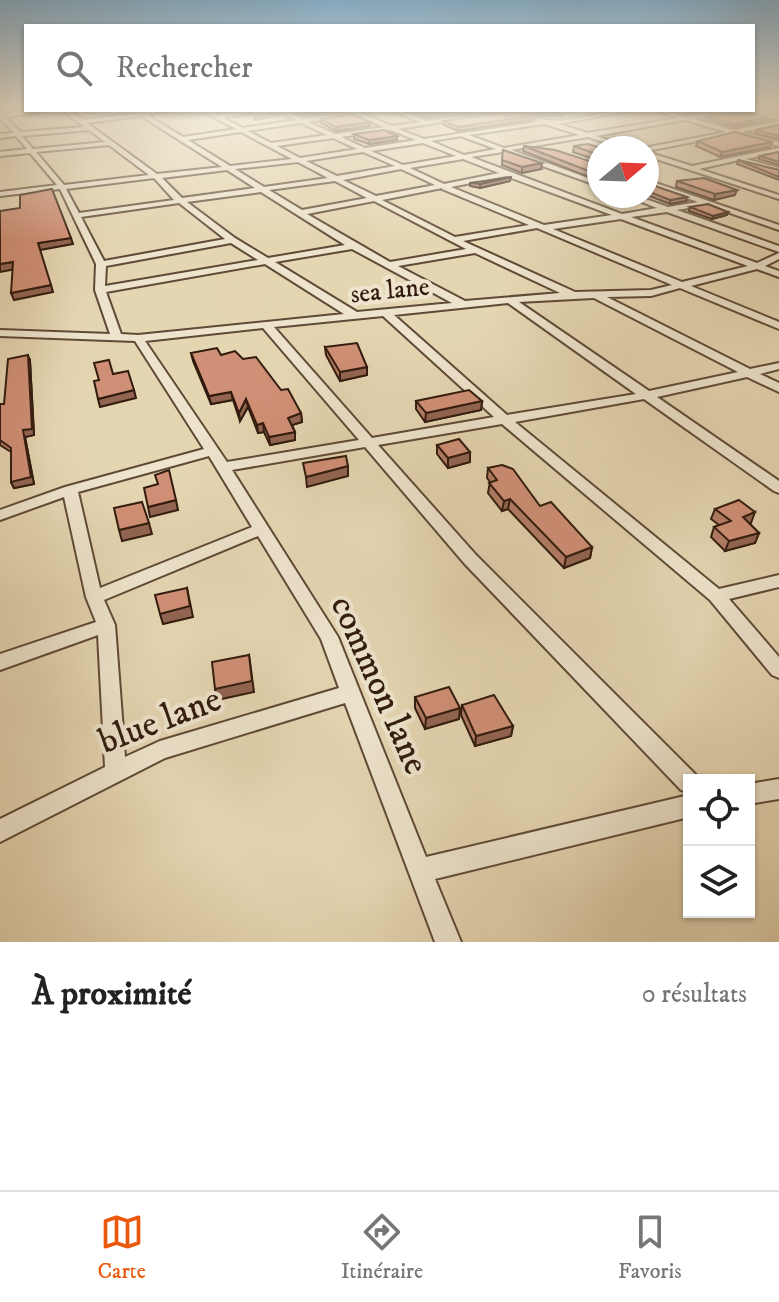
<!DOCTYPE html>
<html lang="fr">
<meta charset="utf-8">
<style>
:root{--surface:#fff;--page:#f2f2f2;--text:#222;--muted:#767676;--line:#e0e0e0;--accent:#ea580c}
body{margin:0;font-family:"IM FELL DW Pica",serif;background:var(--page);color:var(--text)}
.controls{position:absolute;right:24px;bottom:24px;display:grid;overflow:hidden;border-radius:0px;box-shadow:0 2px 6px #0004}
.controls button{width:72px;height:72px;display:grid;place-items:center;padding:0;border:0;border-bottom:2px solid var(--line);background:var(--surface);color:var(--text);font:40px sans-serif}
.compass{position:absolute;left:587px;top:136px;width:72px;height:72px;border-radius:50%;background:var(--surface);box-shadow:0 2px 6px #0004;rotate:71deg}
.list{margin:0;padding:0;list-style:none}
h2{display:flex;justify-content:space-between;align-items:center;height:104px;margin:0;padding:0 32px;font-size:34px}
h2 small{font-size:26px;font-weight:400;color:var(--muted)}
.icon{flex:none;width:44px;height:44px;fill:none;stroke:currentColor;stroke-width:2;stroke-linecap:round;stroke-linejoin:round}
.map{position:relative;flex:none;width:779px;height:942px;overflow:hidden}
.search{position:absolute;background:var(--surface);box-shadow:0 2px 6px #0004;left:24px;right:24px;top:24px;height:88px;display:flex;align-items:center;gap:20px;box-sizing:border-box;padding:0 28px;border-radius:0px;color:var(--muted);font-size:30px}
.sheet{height:248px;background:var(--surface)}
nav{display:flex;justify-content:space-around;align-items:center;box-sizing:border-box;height:112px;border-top:2px solid var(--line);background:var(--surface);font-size:22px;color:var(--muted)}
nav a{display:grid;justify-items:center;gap:4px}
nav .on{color:var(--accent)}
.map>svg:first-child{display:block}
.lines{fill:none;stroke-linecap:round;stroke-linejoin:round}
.minor-casing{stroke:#5f4a37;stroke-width:4}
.minor{fill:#eee4cd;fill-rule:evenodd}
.wall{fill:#b37c66;stroke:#321b0e;stroke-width:2}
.shaded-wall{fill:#926553;stroke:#321b0e;stroke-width:2}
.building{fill:#d09077;stroke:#321b0e;stroke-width:2}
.labels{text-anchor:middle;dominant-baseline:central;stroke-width:8;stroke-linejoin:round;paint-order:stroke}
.far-street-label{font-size:26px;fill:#321b0e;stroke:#eee4cd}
.near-street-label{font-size:36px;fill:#321b0e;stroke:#eee4cd}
</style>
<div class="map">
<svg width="779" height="942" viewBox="0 0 779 942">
<rect width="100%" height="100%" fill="#e5d6b2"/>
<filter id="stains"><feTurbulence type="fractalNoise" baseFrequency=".0025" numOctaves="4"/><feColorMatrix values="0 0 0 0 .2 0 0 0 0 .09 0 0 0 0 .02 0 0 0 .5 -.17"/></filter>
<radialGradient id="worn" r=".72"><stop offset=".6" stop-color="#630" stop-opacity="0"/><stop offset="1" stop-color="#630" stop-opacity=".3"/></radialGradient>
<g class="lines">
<g class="minor-casing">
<g id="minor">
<path d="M36,110H53L6,117L20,132L84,127L62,110H69L83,120L137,113L133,110L143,112L173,110L147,115L183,137L236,129L200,110H207L217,115L269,110L223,118L243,128L296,120L275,110H282L303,119L348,113L343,110L358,112L392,126L420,122L390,110H398L426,121L520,110L398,129L424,139L537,122L535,120L538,118C567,127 601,110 632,110L558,124L588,133L678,118L651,110H660L685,117L738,110L693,119L734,130L779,121V125L742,132L779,142V146L734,134L647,151V148H644L726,132L685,120L596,136L632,148H622L588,137L511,150L599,182V186L503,152L471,157L622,214L657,208L626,196H637L668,207L698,202L647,184V180L779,225V230L707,205L677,210L779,246V252L667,212L631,217L757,263L779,253V259L765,266L779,271V277L757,269L691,286L779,322V329L680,288L651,296L607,297L750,369L779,363V369L760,374L779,383V392L747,377L657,397L779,481V493L774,491L644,399L515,422L719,589L779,575V587L729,599L779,657V678L772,675L710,600L502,424L378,445L476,555L697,776L698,780H689V793L681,790L464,563L365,447L232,470L338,637L426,857L689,795V817L435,879L461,942H435L345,703L165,758L0,842V819L105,767L98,635L0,670V654L96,622L86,597L64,497L0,520V510L65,487L204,449L135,341L0,336V330L110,334L95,290L96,264L60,189L0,196V192L57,185L30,153L0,156V152L27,149L16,136L0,138V134L14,133L0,118V111L4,114ZM354,115L384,127L335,134L308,122ZM141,116L222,167L157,174L87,123ZM301,123L327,135L271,143L248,131ZM544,124L580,135L504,148L469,135ZM89,130L105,142L33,149L22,136ZM390,130L416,140L365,148L341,137ZM241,132L292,159L230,166L188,140ZM462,136L463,137L496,149L464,155L431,141ZM333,138L357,149L300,158L277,146ZM423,143L456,156L403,165L371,151ZM109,145L149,175L64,185L36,152ZM363,152L395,166L337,176L306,161ZM463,159L499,173L444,184L410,168ZM298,162L328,178L264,187L235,169ZM401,169L435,185L376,196L343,180ZM227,170L255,188L182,198L162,178ZM506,176L612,215L544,225L451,187ZM154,178L174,200L79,213L66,189ZM335,181L367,198L302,210L269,190ZM442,188V189L529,225L455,237L382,200ZM261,192L345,245L268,258L235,238L187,202ZM374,201L466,249L390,262L307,214ZM179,203L225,239L104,261L81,217ZM621,219L748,266L682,282L553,229ZM537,228L672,285L651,290L575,292L463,241ZM231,243L258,260L105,286L106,266ZM352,249L452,303L357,312L275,262ZM475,253L560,293L465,301L398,266ZM265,264L344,314L138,335L121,334L106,292ZM593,298H594L738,372L649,391L519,302ZM508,303L636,394L507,415L394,315ZM383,316L494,417L372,438L274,327ZM263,328L359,440L227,462L145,341ZM209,456L252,527L100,588L78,492ZM258,536L321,639L339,688L160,741L125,757L115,625L104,600Z"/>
<polygon points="742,110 779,116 779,120 743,111"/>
<polygon points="779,148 779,152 746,159 779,168 779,172 739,160 699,169 779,195 779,199 647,156 647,152 692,166"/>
<polygon points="779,779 779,799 749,804 749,784"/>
</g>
</g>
<use href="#minor" class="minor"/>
</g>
<g class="wall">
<polygon points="285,110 341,110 305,116"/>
<polygon points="409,110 494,110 427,118"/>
<polygon points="518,110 560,111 555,112 563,114 562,117 539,115 532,120 458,131 444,125 444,121"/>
<polygon points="671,110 715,110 685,114"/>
<polygon points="707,117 768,117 768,120 734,127 706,119"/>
<polygon points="321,119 370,126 336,131 321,123"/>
<polygon points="779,125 779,139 755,133 756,130"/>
<polygon points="354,134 397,136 397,140 369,144 354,139"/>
<polygon points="698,141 770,147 720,157 696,146"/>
<polygon points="524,146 599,164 599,181 523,151"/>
<polygon points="574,146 599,148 599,161 573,152"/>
<polygon points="503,150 541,169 522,173 502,165"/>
<polygon points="779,152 779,165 759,159 760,156"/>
<polygon points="738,160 779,170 779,180 737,164"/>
<polygon points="510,181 480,188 470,186 470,183"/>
<polygon points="677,181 735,195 714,200 676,187"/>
<polygon points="647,187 686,201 670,204 647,195"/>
<polygon points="690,207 728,212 727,215 712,219 689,211"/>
<polygon points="325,347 367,367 367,375 340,381 326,355"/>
<polygon points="191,353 221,355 243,359 281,390 301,413 302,422 292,425 295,432 295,440 270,445 264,432 258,433 248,407 240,421 233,400 211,404 193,361"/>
<polygon points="30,361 34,435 25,437 34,484 14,488 11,482 11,452 0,445 0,404 4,404"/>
<polygon points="416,401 482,401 481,410 425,422 416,409"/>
<polygon points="437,445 470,452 470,462 448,468 437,454"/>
<polygon points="488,468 540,506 592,547 590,558 564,568 508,509 502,511 488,493 490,482 487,478"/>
<polygon points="715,509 751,523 749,523 759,533 755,543 725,551 711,537 714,527 719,525 711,519"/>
<polygon points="415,697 460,708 459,719 425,729 415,708"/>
<polygon points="462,705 513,726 511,736 475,746 461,715"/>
</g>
<g class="shaded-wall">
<polygon points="323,110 341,110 305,116 305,112"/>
<polygon points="466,110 494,110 427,118 428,114"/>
<polygon points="695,110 715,110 685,114 686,111"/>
<polygon points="279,112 279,115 255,120 254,116"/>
<polygon points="539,112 539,115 532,120 458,131 458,127"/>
<polygon points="768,117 768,120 734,127 735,124"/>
<polygon points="370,122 370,126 336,131 336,127"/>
<polygon points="397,136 397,140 369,144 369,140"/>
<polygon points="772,142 770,147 720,157 722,152"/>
<polygon points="542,163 541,169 522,173 522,167"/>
<polygon points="511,177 510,181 480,188 480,184"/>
<polygon points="737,190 735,195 714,200 715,194"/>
<polygon points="687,197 686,201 670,204 670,200"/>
<polygon points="728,212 727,215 712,219 713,216"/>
<polygon points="71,238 73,244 40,250 38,243"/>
<polygon points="13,262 16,269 0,272 0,264"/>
<polygon points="51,285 53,292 14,300 11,293"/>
<polygon points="28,355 30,361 34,435 25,437 34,484 14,488 11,482"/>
<polygon points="367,367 367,375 340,381 340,372"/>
<polygon points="134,390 136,398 100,407 98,399"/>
<polygon points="231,392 233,400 211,404 209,396"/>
<polygon points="246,399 248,407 240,421 239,413"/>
<polygon points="482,401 481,410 425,422 426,413"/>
<polygon points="301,413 302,422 289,426 288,418"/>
<polygon points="263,423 264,432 258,433 257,425"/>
<polygon points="295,432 295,440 270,445 269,437"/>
<polygon points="470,452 470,462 448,468 448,458"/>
<polygon points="348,466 348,476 307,487 306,477"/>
<polygon points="510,499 508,509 502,511 504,501"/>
<polygon points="176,500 178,510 150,517 148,507"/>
<polygon points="755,512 751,523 739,527 743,517"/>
<polygon points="149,523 152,534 122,541 119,530"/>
<polygon points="759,533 755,543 725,551 729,541"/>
<polygon points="592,547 590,558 564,568 566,557"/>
<polygon points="187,588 193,617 163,624 160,614"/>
<polygon points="249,655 254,692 217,700 215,689"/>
<polygon points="460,708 459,719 425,729 426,718"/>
<polygon points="513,726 511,736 475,746 476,736"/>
</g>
<g class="building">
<polygon points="267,110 276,110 279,112 254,116 247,113"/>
<polygon points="296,110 323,110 305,112"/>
<polygon points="417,110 466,110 428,114"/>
<polygon points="518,110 547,110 563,114 539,112 532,116 458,127 444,121"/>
<polygon points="738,110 743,110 768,117 735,124 707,117"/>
<polygon points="352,114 370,122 336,127 321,119"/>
<polygon points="779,125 779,136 756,130"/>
<polygon points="384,130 397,136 369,140 354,134"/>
<polygon points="735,132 772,142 722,152 698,141"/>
<polygon points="588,144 601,148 599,148 599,155 574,146"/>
<polygon points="524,146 555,150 599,164 599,175"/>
<polygon points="503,150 542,163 522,167 502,160"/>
<polygon points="779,152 779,162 760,156"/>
<polygon points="738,160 779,170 779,177"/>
<polygon points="511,177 480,184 470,183"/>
<polygon points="704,178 737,190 715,194 677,181"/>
<polygon points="655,186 687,197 670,200 647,191 647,187"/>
<polygon points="52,189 71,238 38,243 51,285 11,293 13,262 0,264 0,211 20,208 20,195"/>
<polygon points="708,204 728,212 713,216 690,207"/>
<polygon points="357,343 367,367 340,372 325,347"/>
<polygon points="217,348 221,355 235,351 243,359 256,357 281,390 288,389 301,413 288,418 295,432 269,437 263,423 257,425 246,399 239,413 231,392 209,396 191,353"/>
<polygon points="28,355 32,429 23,430 31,477 11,482 11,448 0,440 0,404 4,404 8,359"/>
<polygon points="109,360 113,374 128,371 134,390 98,399 94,381 99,380 94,363"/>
<polygon points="469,390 482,401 426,413 416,401"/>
<polygon points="459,439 470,452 448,458 437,445"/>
<polygon points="346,456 348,466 306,477 303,463"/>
<polygon points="502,465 513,469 540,506 551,502 592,547 566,557 510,499 504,501 489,483 497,480 488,468"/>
<polygon points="169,470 176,500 148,507 144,488 158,484 155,475"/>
<polygon points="739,500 755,512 743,517 759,533 729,541 714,527 731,521 715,509"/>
<polygon points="142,502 149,523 119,530 114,508"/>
<polygon points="187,588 190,606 160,614 155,595"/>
<polygon points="249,655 252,681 215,689 212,662"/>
<polygon points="449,687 460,708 426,718 415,697"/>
<polygon points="494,695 513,726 476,736 462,705"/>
</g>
<linearGradient id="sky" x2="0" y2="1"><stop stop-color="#88b5d4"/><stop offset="0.45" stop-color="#f3eddc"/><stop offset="1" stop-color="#f3eddc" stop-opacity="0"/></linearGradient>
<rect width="779" height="241" fill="url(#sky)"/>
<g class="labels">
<g class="far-street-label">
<text transform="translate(390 291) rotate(-6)">sea lane</text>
</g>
<g class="near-street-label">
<text transform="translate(379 685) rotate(66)">common lane</text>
<text transform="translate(160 721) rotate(-21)">blue lane</text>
</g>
</g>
<rect width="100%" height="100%" filter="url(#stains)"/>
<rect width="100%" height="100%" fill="url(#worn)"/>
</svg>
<div class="controls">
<button><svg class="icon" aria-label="locate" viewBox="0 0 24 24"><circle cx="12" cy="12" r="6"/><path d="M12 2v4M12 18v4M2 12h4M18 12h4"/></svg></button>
<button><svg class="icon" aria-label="layers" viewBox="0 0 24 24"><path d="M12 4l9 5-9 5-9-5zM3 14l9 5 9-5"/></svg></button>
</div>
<svg class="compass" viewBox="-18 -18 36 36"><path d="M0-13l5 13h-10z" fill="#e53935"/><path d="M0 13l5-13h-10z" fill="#767676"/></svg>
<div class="search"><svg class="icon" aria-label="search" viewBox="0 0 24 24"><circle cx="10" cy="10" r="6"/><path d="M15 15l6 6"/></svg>Rechercher</div>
</div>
<section class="sheet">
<h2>À proximité<small>0 résultats</small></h2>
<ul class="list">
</ul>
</section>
<nav>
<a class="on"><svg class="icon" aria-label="map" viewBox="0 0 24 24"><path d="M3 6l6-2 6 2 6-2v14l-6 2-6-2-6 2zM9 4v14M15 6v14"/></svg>Carte</a>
<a><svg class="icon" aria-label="directions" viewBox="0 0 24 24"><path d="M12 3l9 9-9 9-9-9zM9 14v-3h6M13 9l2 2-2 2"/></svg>Itinéraire</a>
<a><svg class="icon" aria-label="saved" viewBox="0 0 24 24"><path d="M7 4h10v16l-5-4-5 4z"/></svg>Favoris</a>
</nav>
